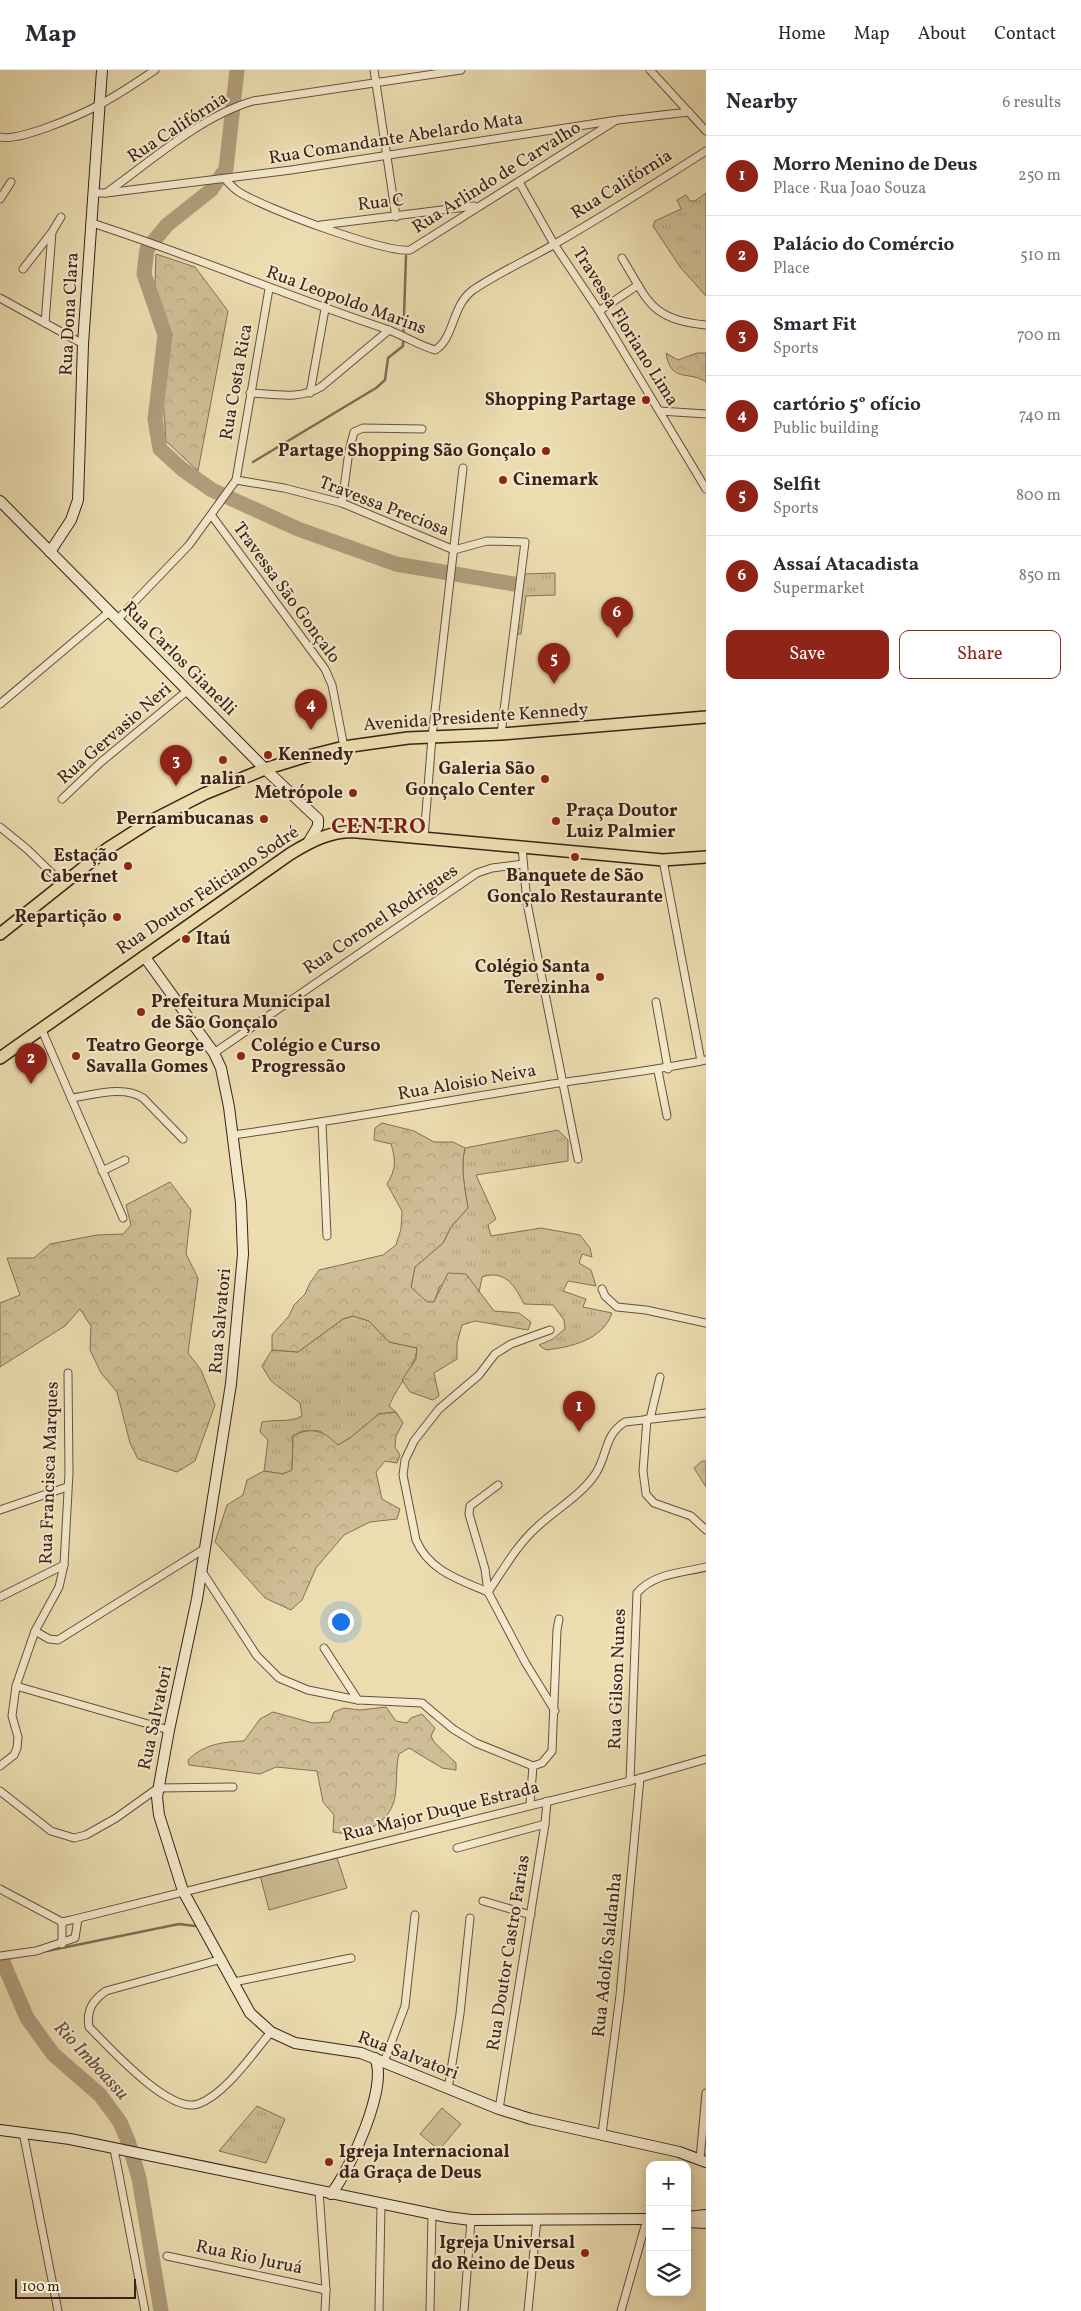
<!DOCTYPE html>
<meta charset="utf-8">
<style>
:root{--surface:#fff;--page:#f2f2f3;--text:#2b2b33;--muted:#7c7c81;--line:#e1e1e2;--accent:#8f2418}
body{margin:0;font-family:Vollkorn,serif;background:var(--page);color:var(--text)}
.controls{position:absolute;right:15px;bottom:15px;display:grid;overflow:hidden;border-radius:10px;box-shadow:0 2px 12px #0003}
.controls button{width:45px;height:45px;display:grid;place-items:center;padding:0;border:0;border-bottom:1px solid var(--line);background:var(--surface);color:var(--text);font:25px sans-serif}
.scale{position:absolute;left:15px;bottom:12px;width:121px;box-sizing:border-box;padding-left:5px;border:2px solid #3b2118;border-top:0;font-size:14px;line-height:18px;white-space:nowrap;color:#3b2118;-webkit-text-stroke:4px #f3e9cc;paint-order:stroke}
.you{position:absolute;left:340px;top:1551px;width:18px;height:18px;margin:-12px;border:4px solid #fff;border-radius:50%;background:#1a73e8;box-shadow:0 0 0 8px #1a73e833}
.badge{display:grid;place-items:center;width:32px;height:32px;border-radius:50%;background:var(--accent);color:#fff;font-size:16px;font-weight:700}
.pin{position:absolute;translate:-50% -41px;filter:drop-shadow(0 1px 2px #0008)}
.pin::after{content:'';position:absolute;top:26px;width:18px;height:15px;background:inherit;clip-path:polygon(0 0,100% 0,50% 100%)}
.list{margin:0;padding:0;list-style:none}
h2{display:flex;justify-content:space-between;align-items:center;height:65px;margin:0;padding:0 20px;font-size:21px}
h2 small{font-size:16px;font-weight:400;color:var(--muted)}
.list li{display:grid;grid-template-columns:32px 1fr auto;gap:15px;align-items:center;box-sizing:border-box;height:80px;padding:0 20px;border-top:1px solid var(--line)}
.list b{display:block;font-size:19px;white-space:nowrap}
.list p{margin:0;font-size:16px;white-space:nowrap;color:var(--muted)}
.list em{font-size:16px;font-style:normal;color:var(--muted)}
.actions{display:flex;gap:10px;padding:15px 20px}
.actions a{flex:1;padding:11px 0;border:1px solid var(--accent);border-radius:10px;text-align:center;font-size:18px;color:var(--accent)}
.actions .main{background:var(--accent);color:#fff}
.icon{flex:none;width:28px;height:28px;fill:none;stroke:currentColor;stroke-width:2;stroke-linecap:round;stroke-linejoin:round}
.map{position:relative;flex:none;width:706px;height:2241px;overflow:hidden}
header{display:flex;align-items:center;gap:30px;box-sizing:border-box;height:70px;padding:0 25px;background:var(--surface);border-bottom:1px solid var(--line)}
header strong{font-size:24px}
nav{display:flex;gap:28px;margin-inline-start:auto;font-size:18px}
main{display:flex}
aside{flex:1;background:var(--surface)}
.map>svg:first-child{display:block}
.grass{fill:url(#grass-tufts);stroke:#846f57}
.forest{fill:url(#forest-crowns);stroke:#846f57}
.pitch{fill:#cebd96;stroke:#846f57}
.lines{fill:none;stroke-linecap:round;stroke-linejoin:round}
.stream{stroke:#816b54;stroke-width:2.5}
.river{stroke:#b09d7c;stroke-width:15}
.street-casing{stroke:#67503e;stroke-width:9}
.secondary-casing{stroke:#3b2118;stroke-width:12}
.primary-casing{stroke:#3b2118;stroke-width:14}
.street{stroke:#f3e9cc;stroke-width:7}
.secondary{stroke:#f3e9cc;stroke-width:10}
.primary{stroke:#ecddb0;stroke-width:11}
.poi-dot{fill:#8f2418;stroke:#f3e9cc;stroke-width:2}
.labels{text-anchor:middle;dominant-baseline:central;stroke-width:4;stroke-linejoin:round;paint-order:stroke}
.street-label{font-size:18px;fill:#3b2118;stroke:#f3e9cc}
.poi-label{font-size:18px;font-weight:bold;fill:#3b2118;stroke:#f3e9cc;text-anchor:end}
.water-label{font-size:19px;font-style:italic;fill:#644c3b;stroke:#f3e9cc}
.district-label{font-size:22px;font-weight:bold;letter-spacing:1px;fill:#7a1f14;stroke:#f3e9cc}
</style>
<header>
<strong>Map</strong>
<nav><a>Home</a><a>Map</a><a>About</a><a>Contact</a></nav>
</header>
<main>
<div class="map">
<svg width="706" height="2241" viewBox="0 0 706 2241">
<defs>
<pattern id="grass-tufts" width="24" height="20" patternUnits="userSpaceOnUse" patternTransform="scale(1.25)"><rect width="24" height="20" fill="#cebd96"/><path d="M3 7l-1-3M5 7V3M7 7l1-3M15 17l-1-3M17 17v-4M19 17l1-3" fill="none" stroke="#b2a281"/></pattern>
<pattern id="forest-crowns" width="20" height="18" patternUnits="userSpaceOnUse" patternTransform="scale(1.25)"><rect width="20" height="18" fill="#cebd96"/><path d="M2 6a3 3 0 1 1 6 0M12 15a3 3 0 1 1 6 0" fill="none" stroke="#b2a281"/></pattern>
</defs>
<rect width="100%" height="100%" fill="#ecddb0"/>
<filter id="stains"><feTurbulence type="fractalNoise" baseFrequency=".004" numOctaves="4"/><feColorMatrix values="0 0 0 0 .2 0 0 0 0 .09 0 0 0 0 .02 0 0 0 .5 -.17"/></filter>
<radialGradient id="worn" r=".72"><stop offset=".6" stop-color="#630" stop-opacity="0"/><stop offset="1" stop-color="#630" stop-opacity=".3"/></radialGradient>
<g class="grass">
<polygon points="706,123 706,226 680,197 653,156 655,151 681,139 677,130 686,125 690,131 695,131"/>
<polygon points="555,503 555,525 526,526 521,564 516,564 523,504"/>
<path d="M558,1060L568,1070V1091L476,1105L496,1149L488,1155L491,1166L541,1158L580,1165L590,1178L592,1187L582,1184L579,1193L591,1200L596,1216L568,1211L563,1221L586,1229L583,1237L612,1243C603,1270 571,1277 546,1280L539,1275L553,1269L565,1259L564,1250L553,1235L524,1234C515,1216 505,1199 482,1207L479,1223L466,1204L440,1216L434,1232L427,1233L411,1217L415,1197L443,1173L451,1157L468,1138C465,1118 460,1098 465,1078Z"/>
<path d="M354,1246L369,1251L389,1272L417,1278C416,1296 396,1318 389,1336L396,1342L379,1344L350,1368L338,1375L320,1361H302L293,1366L292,1400L283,1404L264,1401L268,1370L260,1362L262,1352C276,1349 290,1353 302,1346L300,1333L271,1311L262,1296L272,1280L298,1282L343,1249Z"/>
<polygon points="257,2036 285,2049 266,2093 219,2081"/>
</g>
<g class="forest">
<polygon points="156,184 195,197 228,241 198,401 166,371 155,215"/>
<path d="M666,283L678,290L697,283H706V312C689,300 671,314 666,283Z"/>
<path d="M382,1053L414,1061L434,1072H453L465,1078C460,1098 465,1118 468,1138L451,1157L443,1173L415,1197L411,1217L427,1232H434L448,1203L466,1204L494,1241L519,1243L531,1252L528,1260L475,1251L462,1255L457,1273V1289L434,1303L439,1326L433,1330L410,1322L402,1310L416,1289L417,1278L389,1272L369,1251L353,1246L343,1249L298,1282L272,1280V1265L289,1246L294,1235L305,1224L310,1213L319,1200L383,1185L396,1175L401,1159L402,1141L387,1114C396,1100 396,1090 391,1074L374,1070L375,1058Z"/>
<polygon points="170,1112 191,1140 186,1184 198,1208 188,1283 201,1300 215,1335 195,1391 177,1402 138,1389 130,1373 117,1322 101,1303 90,1280 91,1256 80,1239 65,1256 0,1297 0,1233 20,1225 7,1188 34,1188 50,1174 97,1165 123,1164 131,1155 126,1135"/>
<path d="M396,1342L403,1353L396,1366L395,1377L400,1385L397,1393L385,1391L376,1402L382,1429L400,1439L397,1449L370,1452L344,1465L316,1498L302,1530L291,1540L265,1528L215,1472L227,1435L243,1425L247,1410L264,1401L283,1404L292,1400L293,1366C311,1356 324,1361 338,1375L350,1368L379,1344Z"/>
<polygon points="702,1391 706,1391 706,1417 694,1398"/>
<path d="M386,1637L396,1651L407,1653L411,1648L422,1644L435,1658L431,1666L434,1672L456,1693V1700L442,1698L409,1678L399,1684C396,1696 397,1706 396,1718C395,1753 364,1768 333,1762L334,1745L323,1732L317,1701L276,1697L260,1704L189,1695L188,1690C204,1674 223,1672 244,1671L260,1649L273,1642L313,1653L330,1652L334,1642L344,1638L360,1640Z"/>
</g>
<g class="pitch">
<polygon points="337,1788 347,1818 269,1840 260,1805"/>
<polygon points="442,2038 461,2054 439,2080 420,2064"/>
</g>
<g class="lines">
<g class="stream">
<polyline points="253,392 376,318 385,310 388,288 403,276 406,186"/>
<polyline points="210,418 214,415"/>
<polyline points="47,1881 179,1854 195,1856"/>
<polyline points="0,1890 12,1888"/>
</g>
<g class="river">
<polyline points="237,0 226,99 211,120 167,155 147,179 144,204 165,265 155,349 160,379 182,399 212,420 298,459 396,494 514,514"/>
<polyline points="2,1890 27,1948 53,1984 100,2025 120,2052 128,2071 139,2108 161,2241"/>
</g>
<g class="street-casing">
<g id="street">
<polyline points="374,0 396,147"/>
<polyline points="650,0 706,61"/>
<path d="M0,67C19,72 80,45 99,35C118,25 137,12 155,0"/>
<path d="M225,109C230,114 234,119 239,122C264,138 384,183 410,180L615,51"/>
<polyline points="519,112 554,174 599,241 706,419"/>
<path d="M93,123H106C150,92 201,46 253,31L461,0"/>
<polyline points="106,123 291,100 618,50 689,42"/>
<polyline points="0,129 11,112"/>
<path d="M92,153C191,185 287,226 386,259C403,265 418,275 435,280C455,268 451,236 473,220C498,203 527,190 553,175C605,145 656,113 706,81"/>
<polyline points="321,155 474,136"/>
<path d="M622,188C648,231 651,250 706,255"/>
<polyline points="23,199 52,162"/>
<polyline points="0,228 83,274"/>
<polyline points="599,241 638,215"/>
<polyline points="45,253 52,162 61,147"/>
<path d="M250,323C275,324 299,330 321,317L389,260"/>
<polyline points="310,323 325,239"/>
<polyline points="660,341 706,344"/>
<polyline points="236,410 284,418 342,433 454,480 487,471 525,472 501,664"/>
<polyline points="342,433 349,381 354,362 363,358 422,359"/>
<polyline points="212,446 325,599 332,615 344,677"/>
<polyline points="117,550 189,475 236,410 269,219"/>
<polyline points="0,634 109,542"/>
<polyline points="62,729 101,692 187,621"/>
<polyline points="0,757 27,779 63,814"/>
<polyline points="424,768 432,667 463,398"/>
<polyline points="522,777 527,833 578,1089"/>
<polyline points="663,790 701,991"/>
<polyline points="656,932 668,999"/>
<polyline points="41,958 123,1148"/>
<polyline points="214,983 477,803 492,798 523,794"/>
<polyline points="658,1001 667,1046"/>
<path d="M71,1028C94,1025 123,1015 143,1028L183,1069"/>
<polyline points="322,1053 327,1166"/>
<path d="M233,1065C340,1050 446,1031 552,1014C604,1006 655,1001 706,990"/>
<polyline points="102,1101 125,1090"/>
<polyline points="602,1219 605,1226 617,1237 646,1240 706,1253"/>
<path d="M550,1260L511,1274L495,1284L479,1305L439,1339L414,1371L405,1390L403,1405L416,1470C429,1501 460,1510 488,1522L525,1592L555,1641"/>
<polyline points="647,1349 643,1401 646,1424 654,1433 691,1446 706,1460"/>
<polyline points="650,1349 660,1307"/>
<polyline points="0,1440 67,1417"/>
<polyline points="201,1500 257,1586 279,1608 308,1620 358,1630 422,1633 453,1659 476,1673 533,1696"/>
<path d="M488,1522C503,1500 517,1475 537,1457C555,1440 582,1425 596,1403C608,1384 604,1365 625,1352L706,1343"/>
<polyline points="488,1522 485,1499 469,1444 470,1436 498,1415"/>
<polyline points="0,1527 64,1495"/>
<polyline points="35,1561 49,1569 58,1570 204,1479"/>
<polyline points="324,1578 358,1630"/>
<polyline points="16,1616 169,1660"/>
<polyline points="0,1696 14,1685 17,1678 18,1667 12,1646 16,1616 35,1561 59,1517 64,1495 69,1403 68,1303"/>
<path d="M630,1711L637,1523C654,1503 682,1503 706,1497"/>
<polyline points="0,1721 51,1761 74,1768 86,1765 116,1748 158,1718 233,1717"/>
<polyline points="530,1734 533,1696 542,1693 552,1681 557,1560 559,1549"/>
<polyline points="457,1778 545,1754"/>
<polyline points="0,1819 62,1852 71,1850 630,1711 706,1689"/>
<polyline points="483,1831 531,1845"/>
<polyline points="62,1874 62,1852"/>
<polyline points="0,1886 36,1881 75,1868 78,1849"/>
<path d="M222,1889L106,1921C93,1930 86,1940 89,1957C109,1977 169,2044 198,2034C225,2025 253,1983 271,1962"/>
<polyline points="234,1912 351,1888"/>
<polyline points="384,1992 405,1936 415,1845"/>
<polyline points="448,2019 460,1944 470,1848"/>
<polyline points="499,2039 545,1754 547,1731"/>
<polyline points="23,2062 58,2241"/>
<polyline points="602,2064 620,1925 640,1708"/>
<polyline points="114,2079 145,2241"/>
<polyline points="700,2089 706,2023"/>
<polyline points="319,2121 326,2220 325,2241"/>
<polyline points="167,2186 326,2220"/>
<polyline points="379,2241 381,2135"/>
<polyline points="430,2241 432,2144"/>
<polyline points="464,2241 471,2150"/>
<polyline points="528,2241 537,2149"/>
<polyline points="621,2241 647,2149"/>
</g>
</g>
<g class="secondary-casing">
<g id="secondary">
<polyline points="0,431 265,699 318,749 318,756 308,773"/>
<polyline points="50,482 71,450 78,430 83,274 102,0"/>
<polyline points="144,886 214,983 221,998 229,1037 241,1133 243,1184 231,1314 197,1529 169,1660 157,1727 159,1745 183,1821 250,1943 271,1962 295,1973 361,1983 499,2039 531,2049 679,2082 706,2092"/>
<polyline points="0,2060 70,2069 447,2147 471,2150 650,2149"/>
<path d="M331,2124C350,2100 389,2016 375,1988"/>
<polyline points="687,2147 706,2145"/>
<polyline points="687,2152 706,2153"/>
</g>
</g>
<g class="primary-casing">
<g id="primary">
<polyline points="0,864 107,779 151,751 204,724 265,699 304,687 344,677 408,668 501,664 706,647"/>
<path d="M0,988L290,784C311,771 332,760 357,762L663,790L706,787"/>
</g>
</g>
<use href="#street" class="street"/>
<use href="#secondary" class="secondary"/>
<use href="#primary" class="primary"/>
</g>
<g class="poi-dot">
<circle cx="646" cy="330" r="5"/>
<circle cx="546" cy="381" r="5"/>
<circle cx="503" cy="410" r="5"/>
<circle cx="268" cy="685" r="5"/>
<circle cx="223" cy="690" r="5"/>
<circle cx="545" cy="709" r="5"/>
<circle cx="353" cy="723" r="5"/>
<circle cx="264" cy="749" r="5"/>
<circle cx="556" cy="751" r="5"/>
<circle cx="575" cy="787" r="5"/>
<circle cx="128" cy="796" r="5"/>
<circle cx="117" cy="847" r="5"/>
<circle cx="186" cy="869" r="5"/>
<circle cx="600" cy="907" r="5"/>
<circle cx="141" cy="942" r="5"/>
<circle cx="76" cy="986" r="5"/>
<circle cx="241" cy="986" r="5"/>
<circle cx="329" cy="2092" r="5"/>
<circle cx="585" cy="2183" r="5"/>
</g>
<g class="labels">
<g class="street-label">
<text transform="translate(178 58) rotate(-33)">Rua Califórnia</text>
<text transform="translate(396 69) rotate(-9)">Rua Comandante Abelardo Mata</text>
<text transform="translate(497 108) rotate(-32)">Rua Arlindo de Carvalho</text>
<text transform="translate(622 115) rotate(-32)">Rua Califórnia</text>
<text transform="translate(381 133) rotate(-6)">Rua C</text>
<text transform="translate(346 231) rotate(20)">Rua Leopoldo Marins</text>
<text transform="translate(70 244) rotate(-87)">Rua Dona Clara</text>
<text transform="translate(625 257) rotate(58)">Travessa Floriano Lima</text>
<text transform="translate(237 312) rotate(-80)">Rua Costa Rica</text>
<text transform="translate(384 437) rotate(21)">Travessa Preciosa</text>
<text transform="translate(286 523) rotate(54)">Travessa São Gonçalo</text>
<text transform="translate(179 589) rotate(45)">Rua Carlos Gianelli</text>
<text transform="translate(476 648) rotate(-4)">Avenida Presidente Kennedy</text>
<text transform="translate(115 664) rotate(-41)">Rua Gervasio Neri</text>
<text transform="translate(208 821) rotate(-34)">Rua Doutor Feliciano Sodré</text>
<text transform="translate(381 850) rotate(-34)">Rua Coronel Rodrigues</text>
<text transform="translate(467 1013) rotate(-10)">Rua Aloisio Neiva</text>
<text transform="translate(221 1251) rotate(-85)">Rua Salvatori</text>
<text transform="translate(50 1403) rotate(-88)">Rua Francisca Marques</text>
<text transform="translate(618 1609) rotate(-88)">Rua Gilson Nunes</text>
<text transform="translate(156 1648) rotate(-78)">Rua Salvatori</text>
<text transform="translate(441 1742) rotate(-14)">Rua Major Duque Estrada</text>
<text transform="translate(509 1883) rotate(-81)">Rua Doutor Castro Farias</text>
<text transform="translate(608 1885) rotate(-84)">Rua Adolfo Saldanha</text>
<text transform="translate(408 1986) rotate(21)">Rua Salvatori</text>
<text transform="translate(249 2188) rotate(12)">Rua Rio Juruá</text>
</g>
<g class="poi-label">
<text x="636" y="330">Shopping Partage</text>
<text x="536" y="381">Partage Shopping São Gonçalo</text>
<text x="513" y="410" text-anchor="start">Cinemark</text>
<text x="278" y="685" text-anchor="start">Kennedy</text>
<text x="535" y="699">Galeria São<tspan x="535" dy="21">Gonçalo Center</tspan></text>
<text x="223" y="709" text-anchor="middle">nalin</text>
<text x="343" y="723">Metrópole</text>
<text x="566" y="741" text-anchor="start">Praça Doutor<tspan x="566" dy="21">Luiz Palmier</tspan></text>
<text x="254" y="749">Pernambucanas</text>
<text x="118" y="786">Estação<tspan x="118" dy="21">Cabernet</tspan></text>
<text x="575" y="806" text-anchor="middle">Banquete de São<tspan x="575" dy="21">Gonçalo Restaurante</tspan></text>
<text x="107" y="847">Repartição</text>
<text x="196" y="869" text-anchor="start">Itaú</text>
<text x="590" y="897">Colégio Santa<tspan x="590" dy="21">Terezinha</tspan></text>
<text x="151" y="932" text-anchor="start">Prefeitura Municipal<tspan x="151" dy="21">de São Gonçalo</tspan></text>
<text x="86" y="976" text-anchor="start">Teatro George<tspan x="86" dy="21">Savalla Gomes</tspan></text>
<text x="251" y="976" text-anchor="start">Colégio e Curso<tspan x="251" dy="21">Progressão</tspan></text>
<text x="339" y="2082" text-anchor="start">Igreja Internacional<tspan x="339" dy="21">da Graça de Deus</tspan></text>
<text x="575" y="2173">Igreja Universal<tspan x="575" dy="21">do Reino de Deus</tspan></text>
</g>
<g class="water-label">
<text transform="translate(91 1991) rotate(47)">Rio Imboassu</text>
</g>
<g class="district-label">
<text x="379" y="757">CENTRO</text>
</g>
</g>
<rect width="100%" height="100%" filter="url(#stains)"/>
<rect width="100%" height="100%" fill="url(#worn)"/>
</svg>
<div class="controls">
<button>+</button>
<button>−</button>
<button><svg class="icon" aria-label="layers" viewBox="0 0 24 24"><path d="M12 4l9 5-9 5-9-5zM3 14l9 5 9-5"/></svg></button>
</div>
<div class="scale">100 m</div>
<div class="you"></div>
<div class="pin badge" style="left:579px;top:1362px">1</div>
<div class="pin badge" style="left:31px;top:1014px">2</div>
<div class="pin badge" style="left:176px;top:716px">3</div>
<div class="pin badge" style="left:311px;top:660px">4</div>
<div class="pin badge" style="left:554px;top:614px">5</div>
<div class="pin badge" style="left:617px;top:568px">6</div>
</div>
<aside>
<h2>Nearby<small>6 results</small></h2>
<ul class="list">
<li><span class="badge">1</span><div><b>Morro Menino de Deus</b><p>Place · Rua Joao Souza</p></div><em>250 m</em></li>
<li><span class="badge">2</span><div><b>Palácio do Comércio</b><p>Place</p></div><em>510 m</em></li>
<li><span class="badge">3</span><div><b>Smart Fit</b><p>Sports</p></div><em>700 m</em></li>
<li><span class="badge">4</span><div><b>cartório 5° ofício</b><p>Public building</p></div><em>740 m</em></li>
<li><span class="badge">5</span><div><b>Selfit</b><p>Sports</p></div><em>800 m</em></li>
<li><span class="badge">6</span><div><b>Assaí Atacadista</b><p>Supermarket</p></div><em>850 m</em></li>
</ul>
<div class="actions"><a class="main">Save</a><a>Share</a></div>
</aside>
</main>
